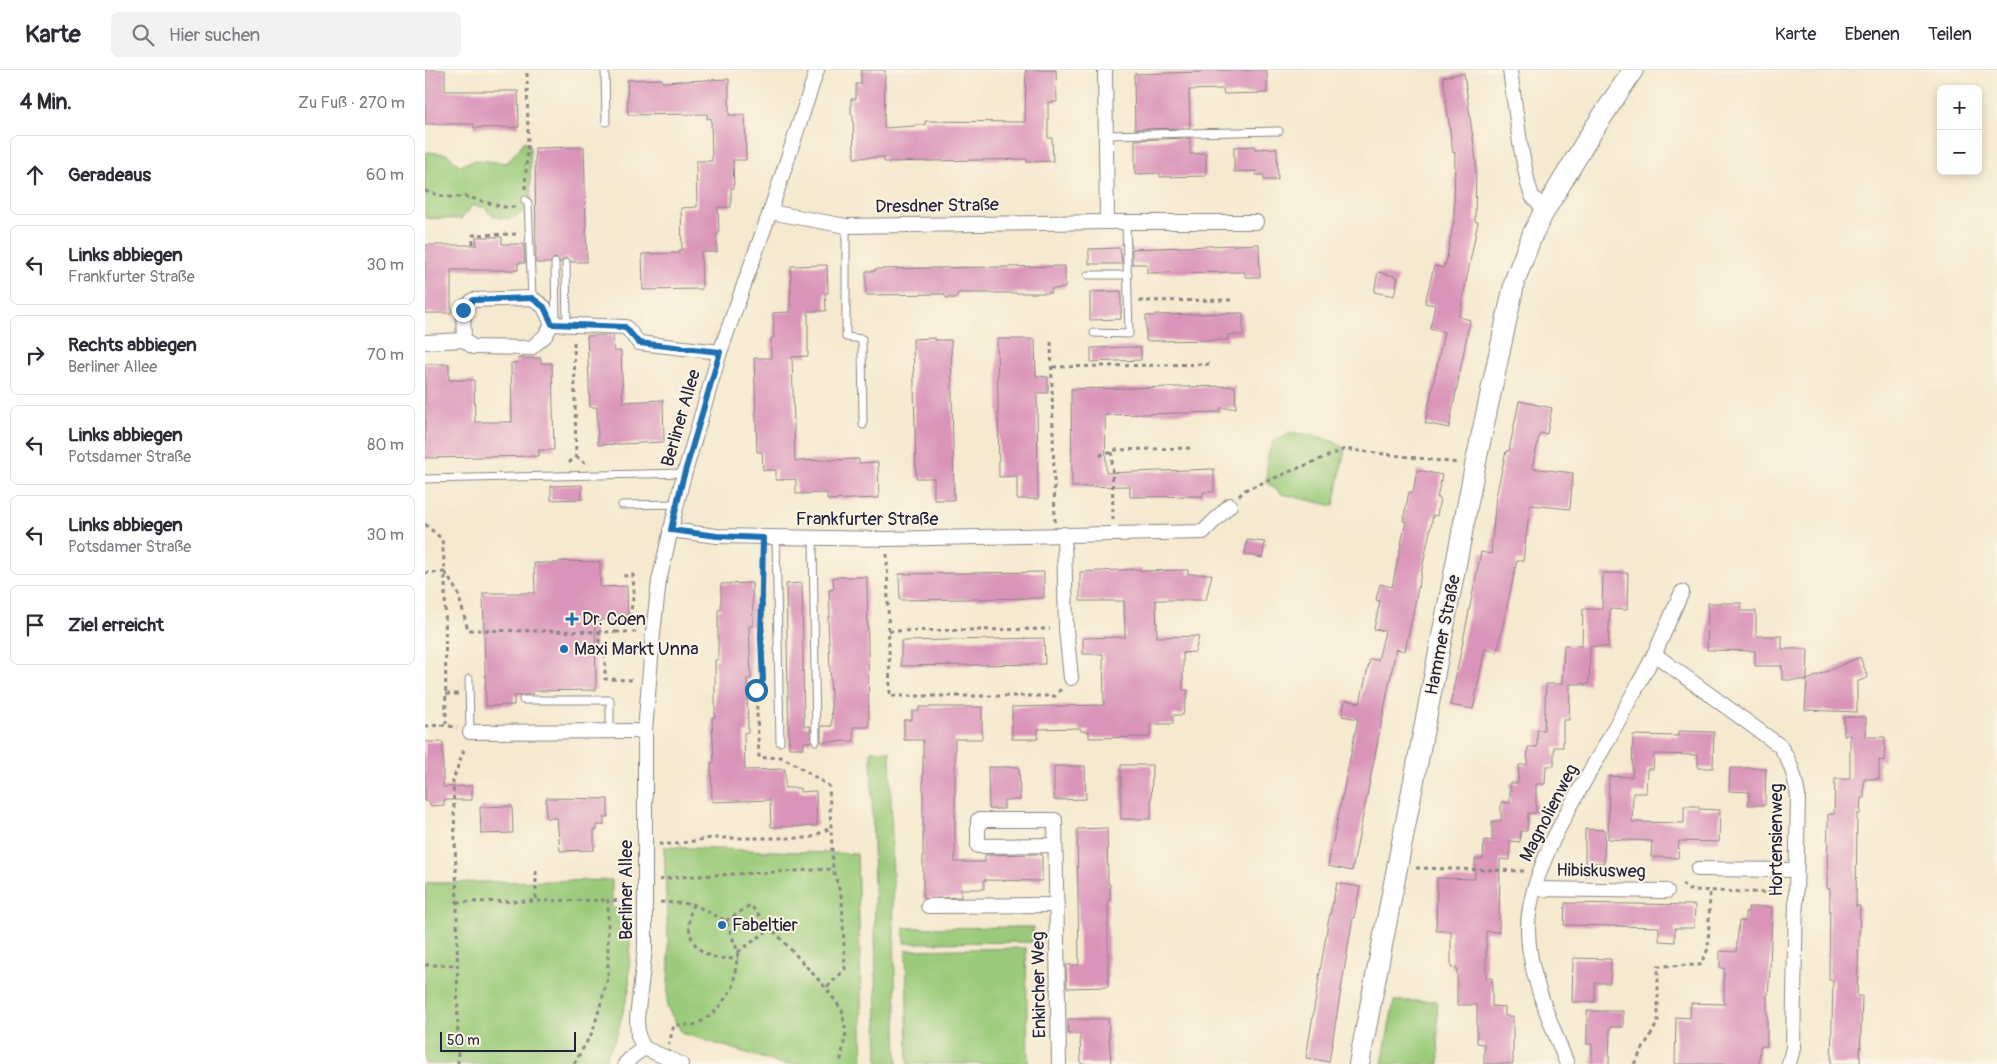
<!DOCTYPE html>
<html lang="de">
<meta charset="utf-8">
<style>
:root{--surface:#fff;--page:#f2f2f3;--text:#2b2b33;--muted:#7c7c81;--line:#e1e1e2}
body{margin:0;font-family:Pangolin,sans-serif;background:var(--page);color:var(--text)}
.controls{position:absolute;right:15px;top:15px;display:grid;overflow:hidden;border-radius:8px;box-shadow:0 2px 8px #0003}
.controls button{width:45px;height:45px;display:grid;place-items:center;padding:0;border:0;border-bottom:1px solid var(--line);background:var(--surface);color:var(--text);font:25px sans-serif}
.scale{position:absolute;left:15px;bottom:12px;width:136px;box-sizing:border-box;padding-left:5px;border:2px solid #22223b;border-top:0;font-size:14px;line-height:18px;white-space:nowrap;color:#22223b;-webkit-text-stroke:4px #fcf5e5;paint-order:stroke}
.stop{position:absolute;width:15px;height:15px;margin:-11px;border:4px solid #1f6fb2;border-radius:50%;background:#fff}
.stop.end{background:#1f6fb2;border-color:#fff;box-shadow:0 1px 5px #0008}
.list{margin:0;padding:0;list-style:none}
h2{display:flex;justify-content:space-between;align-items:center;height:65px;margin:0;padding:0 20px;font-size:21px}
h2 small{font-size:16px;font-weight:400;color:var(--muted)}
.list li{display:grid;grid-template-columns:32px 1fr auto;gap:15px;align-items:center;box-sizing:border-box;height:80px;margin:0 10px 10px;padding:0 10px;border:1px solid var(--line);border-radius:8px}
.list b{display:block;font-size:19px;white-space:nowrap}
.list p{margin:0;font-size:16px;white-space:nowrap;color:var(--muted)}
.list em{font-size:16px;font-style:normal;color:var(--muted)}
.icon{flex:none;width:28px;height:28px;fill:none;stroke:currentColor;stroke-width:2;stroke-linecap:round;stroke-linejoin:round}
.map{position:relative;flex:none;width:1572px;height:994px;overflow:hidden}
header{display:flex;align-items:center;gap:30px;box-sizing:border-box;height:70px;padding:0 25px;background:var(--surface);border-bottom:1px solid var(--line)}
header strong{font-size:24px}
nav{display:flex;gap:28px;margin-inline-start:auto;font-size:18px}
.search{width:350px;height:45px;background:var(--page);display:flex;align-items:center;gap:12px;box-sizing:border-box;padding:0 18px;border-radius:8px;color:var(--muted);font-size:19px}
main{display:flex}
aside{flex:1;background:var(--surface)}
.map>svg:first-child{display:block}
.green{fill:#9bcb7a;stroke:#5e765a}
.building{fill:#da94ba}
.lines{fill:none;stroke-linecap:round;stroke-linejoin:round}
.lane-casing{stroke:#8c8685;stroke-width:9}
.street-casing{stroke:#8c8685;stroke-width:16}
.secondary-casing{stroke:#8c8685;stroke-width:22}
.path{stroke:#8c8685;stroke-width:3;stroke-dasharray:4 4;stroke-linecap:butt}
.lane{stroke:#fff;stroke-width:7}
.street{stroke:#fff;stroke-width:14}
.secondary{stroke:#fff;stroke-width:20}
.route{stroke:#1f6fb2;stroke-width:6}
.poi-dot{fill:#1f6fb2;stroke:#fcf5e5;stroke-width:2}
.labels{text-anchor:middle;dominant-baseline:central;stroke-width:4;stroke-linejoin:round;paint-order:stroke}
.street-label{font-size:18px;fill:#22223b;stroke:#fcf5e5}
.poi-label{font-size:18px;fill:#22223b;stroke:#fcf5e5;text-anchor:start}
</style>
<header>
<strong>Karte</strong>
<div class="search"><svg class="icon" aria-label="search" viewBox="0 0 24 24"><circle cx="10" cy="10" r="6"/><path d="M15 15l6 6"/></svg>Hier suchen</div>
<nav><a>Karte</a><a>Ebenen</a><a>Teilen</a></nav>
</header>
<main>
<aside>
<h2>4 Min.<small>Zu Fuß · 270 m</small></h2>
<ul class="list">
<li><svg class="icon" aria-label="ahead" viewBox="0 0 24 24"><path d="M12 20V5M6 11l6-6 6 6"/></svg><div><b>Geradeaus</b></div><em>60 m</em></li>
<li><svg class="icon" aria-label="left" viewBox="0 0 24 24"><path d="M17 20v-9H6M10 6l-5 5 5 5"/></svg><div><b>Links abbiegen</b><p>Frankfurter Straße</p></div><em>30 m</em></li>
<li><svg class="icon" aria-label="right" viewBox="0 0 24 24"><path d="M7 20v-9h11M14 6l5 5-5 5"/></svg><div><b>Rechts abbiegen</b><p>Berliner Allee</p></div><em>70 m</em></li>
<li><svg class="icon" aria-label="left" viewBox="0 0 24 24"><path d="M17 20v-9H6M10 6l-5 5 5 5"/></svg><div><b>Links abbiegen</b><p>Potsdamer Straße</p></div><em>80 m</em></li>
<li><svg class="icon" aria-label="left" viewBox="0 0 24 24"><path d="M17 20v-9H6M10 6l-5 5 5 5"/></svg><div><b>Links abbiegen</b><p>Potsdamer Straße</p></div><em>30 m</em></li>
<li><svg class="icon" aria-label="arrive" viewBox="0 0 24 24"><path d="M6 21V4h12l-3 4 3 4H6"/></svg><div><b>Ziel erreicht</b></div></li>
</ul>
</aside>
<div class="map">
<svg width="1572" height="994" viewBox="0 0 1572 994">
<rect width="100%" height="100%" fill="#fcf5e5"/>
<filter id="ink" filterUnits="userSpaceOnUse"><feTurbulence type="fractalNoise" baseFrequency=".02" numOctaves="2"/><feDisplacementMap in="SourceGraphic" scale="10" xChannelSelector="R" yChannelSelector="G"/><feConvolveMatrix kernelMatrix="1 2 1 2 8 2 1 2 1" color-interpolation-filters="sRGB"/></filter>
<filter id="wash" filterUnits="userSpaceOnUse"><feTurbulence type="fractalNoise" baseFrequency=".0096" numOctaves="4" result="noise"/><feDisplacementMap in="SourceGraphic" scale="20" xChannelSelector="R" yChannelSelector="G"/><feGaussianBlur stdDeviation="1.12" result="paint"/><feColorMatrix in="noise" values="0 0 0 0 0 0 0 0 0 0 0 0 0 0 0 0 0 1.4 0 .05"/><feComposite in="paint" operator="in"/></filter>
<g filter="url(#wash)">
<rect width="100%" height="100%" fill="#f5e9cf"/>
<g class="green">
<path d="M100,71L105,75L106,135C90,150 74,155 59,137L45,136L44,141L36,149L0,148V84L3,82L22,84L34,95L51,90L82,93Z"/>
<path d="M865,362C884,365 905,366 920,379L909,436L857,424L841,412L843,385L848,372Z"/>
<polygon points="446,681 465,681 472,994 453,994"/>
<polygon points="239,777 432,784 438,994 357,994 257,963 242,937 244,894"/>
<polygon points="187,810 187,839 206,835 204,920 192,965 178,994 0,994 0,813"/>
<polygon points="608,857 608,872 479,873 479,858"/>
<polygon points="601,878 603,994 483,994 481,880"/>
<polygon points="969,931 1012,931 1014,994 957,994"/>
</g>
<g id="blocks">
<g class="building">
<polygon points="0,0 20,0 20,21 93,21 94,57 49,58 49,54 0,54"/>
<polygon points="436,0 460,0 459,58 490,56 490,55 500,55 500,51 600,52 601,0 631,0 632,32 623,32 623,68 627,68 628,91 602,92 602,89 459,92 459,87 429,88 428,45 426,45 426,29 431,29 431,14 436,14"/>
<polygon points="777,0 842,0 842,23 799,24 798,19 764,20 765,58 710,59 709,4 777,2"/>
<polygon points="1039,3 1051,91 1050,151 1053,152 1034,247 1045,250 1024,358 1000,353 1019,262 1005,259 1010,235 1000,233 1009,196 1018,198 1019,194 1021,194 1029,148 1030,82 1028,83 1018,7"/>
<polygon points="237,9 237,12 304,9 304,45 320,45 321,90 308,90 309,118 306,118 306,137 293,137 294,163 292,164 292,182 276,182 277,219 218,220 217,184 254,183 254,180 257,180 256,138 272,137 271,91 287,91 286,48 282,49 282,44 203,45 202,10"/>
<polygon points="765,68 765,84 781,83 781,106 735,107 735,103 710,104 710,70"/>
<polygon points="830,76 830,79 852,78 853,110 839,110 839,105 831,105 831,101 809,102 809,77"/>
<polygon points="159,77 162,192 146,192 144,189 140,188 135,193 133,189 129,188 125,193 111,193 110,78"/>
<polygon points="51,167 77,167 77,174 99,174 100,193 93,193 93,200 26,200 26,243 0,243 0,175 52,175"/>
<polygon points="834,174 835,207 820,207 820,202 722,203 722,194 707,194 707,179"/>
<polygon points="664,179 695,178 697,194 664,194"/>
<polygon points="402,195 403,223 400,223 401,241 383,241 383,286 367,287 370,391 434,389 434,393 453,392 454,428 402,430 402,423 371,424 371,409 351,410 351,400 338,400 337,382 332,382 329,288 346,288 346,268 349,268 348,243 365,242 366,196"/>
<polygon points="640,196 640,218 626,219 626,223 533,223 531,228 521,228 519,224 441,225 441,201 450,201 450,199"/>
<polygon points="953,202 973,207 969,226 949,222"/>
<polygon points="696,221 696,249 665,250 665,222"/>
<polygon points="818,243 818,265 803,265 803,270 721,271 721,246 729,246 729,245"/>
<polygon points="188,265 189,281 196,281 198,332 238,330 239,372 173,375 172,337 165,337 162,266"/>
<polygon points="510,268 510,270 526,270 529,430 509,430 509,408 491,408 488,269"/>
<polygon points="572,269 610,269 611,306 623,307 623,323 612,323 613,429 592,429 592,406 574,407"/>
<polygon points="705,277 716,278 716,290 666,292 666,278"/>
<polygon points="93,288 116,288 116,293 127,293 129,380 114,380 114,386 0,388 0,294 24,294 24,310 49,310 50,352 87,352 86,293 93,293"/>
<polygon points="810,316 811,338 795,338 795,342 680,345 681,403 789,399 789,422 778,422 778,426 705,427 705,416 647,417 646,319"/>
<polygon points="1094,331 1127,338 1122,364 1115,363 1107,398 1148,403 1145,439 1105,435 1098,491 1092,491 1072,582 1060,579 1048,639 1025,635 1056,482 1066,484 1071,426 1081,381 1084,381"/>
<polygon points="992,400 1017,405 1012,428 1015,428 1012,446 1008,445 1006,456 980,581 971,579 927,801 903,796 933,649 917,646 920,630 935,633 945,589 953,590 960,561 949,559 955,531 951,530 955,514 967,517 981,451 978,451 984,422 988,423"/>
<polygon points="157,415 157,429 126,430 126,416"/>
<polygon points="822,470 840,472 837,488 820,484"/>
<polygon points="134,491 175,492 175,517 202,516 203,549 170,550 171,620 108,621 108,624 89,626 89,635 61,636 58,523 110,523 109,493 134,493"/>
<polygon points="716,499 716,501 763,500 763,504 787,504 781,530 731,530 732,567 774,566 770,582 758,583 758,620 763,620 758,645 748,645 748,654 725,654 725,667 664,668 664,661 656,661 655,658 613,659 613,669 587,669 587,637 679,635 678,584 658,584 658,568 700,567 699,531 655,531 655,502"/>
<polygon points="619,502 619,528 475,530 474,504"/>
<polygon points="1178,503 1203,503 1202,540 1185,539 1183,577 1165,576 1164,614 1145,614 1144,650 1138,650 1138,677 1129,677 1129,696 1121,696 1120,714 1111,714 1111,743 1103,743 1102,761 1096,761 1095,772 1085,771 1085,790 1075,789 1074,862 1061,861 1061,908 1067,908 1067,936 1080,937 1080,946 1088,946 1088,994 1059,994 1059,974 1052,973 1052,935 1032,935 1032,898 1026,898 1026,861 1011,861 1012,808 1050,809 1050,789 1058,789 1059,770 1067,771 1067,751 1076,751 1076,732 1085,733 1085,713 1093,713 1094,695 1102,695 1103,677 1112,677 1112,660 1119,660 1121,614 1137,614 1139,575 1157,576 1158,539 1177,539"/>
<polygon points="408,507 442,507 444,657 428,657 429,671 396,672 396,656 407,656 403,547 405,547 404,520 409,519"/>
<polygon points="327,513 328,556 324,556 326,609 322,609 323,662 319,663 320,700 360,699 360,718 375,718 375,722 391,721 392,756 346,757 345,730 287,732 286,693 289,693 287,647 290,647 290,590 293,590 293,540 296,540 296,514"/>
<polygon points="377,513 379,656 385,656 386,672 379,672 379,678 364,678 361,514"/>
<polygon points="1283,533 1316,533 1316,541 1331,541 1331,566 1357,566 1357,579 1383,579 1382,610 1435,587 1443,607 1432,612 1432,642 1380,640 1382,610 1357,610 1357,596 1330,596 1330,581 1282,580"/>
<polygon points="619,568 620,594 476,596 476,571"/>
<polygon points="494,637 557,637 557,669 530,669 530,792 560,792 560,785 617,784 617,811 559,810 559,819 536,819 536,827 498,829 498,670 479,670 479,650 487,650 487,641 494,641"/>
<polygon points="1419,647 1441,647 1441,667 1460,667 1459,691 1454,690 1454,709 1439,709 1439,728 1436,728 1435,744 1432,744 1431,836 1435,836 1432,926 1437,926 1435,994 1406,994 1408,910 1404,910 1405,819 1402,818 1403,744 1409,744 1410,709 1425,709 1425,665 1419,665"/>
<polygon points="1253,661 1289,662 1288,698 1273,698 1273,685 1229,684 1228,699 1222,699 1221,723 1208,723 1207,752 1259,753 1259,736 1274,736 1274,739 1295,740 1294,772 1254,771 1253,788 1226,787 1227,771 1183,769 1184,706 1207,707 1208,665 1253,666"/>
<polygon points="0,672 18,672 18,717 47,716 47,730 19,730 19,735 5,736 4,731 0,731"/>
<polygon points="696,695 727,695 726,749 696,749"/>
<polygon points="629,696 660,696 661,729 629,730"/>
<polygon points="563,697 594,697 595,730 579,730 579,739 564,739"/>
<polygon points="1305,698 1341,698 1340,735 1323,735 1324,722 1304,721"/>
<polygon points="121,728 183,729 183,747 179,747 179,755 172,755 172,760 169,760 169,780 135,781 132,748 121,748"/>
<polygon points="87,736 88,763 56,764 55,737"/>
<polygon points="682,758 683,814 685,814 685,830 683,830 683,917 642,918 641,895 654,895 652,759"/>
<polygon points="1160,759 1180,760 1179,793 1160,793"/>
<polygon points="912,813 935,817 929,848 928,847 904,992 881,988 903,853"/>
<polygon points="1140,833 1270,835 1269,858 1250,858 1250,872 1234,871 1234,857 1139,855"/>
<polygon points="1323,837 1347,837 1345,900 1343,925 1342,925 1342,976 1335,976 1334,994 1250,994 1251,947 1265,948 1266,933 1299,934 1299,898 1295,898 1295,881 1311,882 1314,851 1320,852 1320,842 1323,842"/>
<polygon points="1148,888 1186,889 1185,913 1170,913 1170,932 1147,932"/>
<polygon points="1162,941 1198,941 1198,957 1185,957 1184,994 1167,994 1167,974 1162,974"/>
<polygon points="643,949 683,949 686,994 656,994 655,964 643,964"/>
</g>
</g>
</g>
<g filter="url(#ink)">
<use href="#blocks" fill-opacity="0" stroke="#8c8685" stroke-width="1"/>
<g class="lines">
<g class="lane-casing">
<g id="lane">
<polyline points="180,0 181,52"/>
<polyline points="681,65 854,61"/>
<polyline points="100,130 103,133 107,228"/>
<polyline points="421,156 421,267 437,269 438,355"/>
<polyline points="130,193 131,254"/>
<polyline points="141,193 142,254"/>
<polyline points="663,205 703,205"/>
<polyline points="669,263 704,264 701,153"/>
<polyline points="0,409 260,403"/>
<polyline points="197,435 252,434"/>
<polyline points="351,468 355,672"/>
<polyline points="388,468 391,671"/>
<polyline points="44,609 45,662"/>
<polyline points="98,630 185,630 185,661"/>
</g>
</g>
<g class="street-casing">
<g id="street">
<polyline points="680,0 682,152"/>
<polyline points="1085,0 1095,73 1103,114 1107,126 1120,140"/>
<polyline points="345,142 421,156 682,152 831,152"/>
<polygon points="107,228 119,237 127,254 120,266 106,278 48,277 39,270 38,240 48,230"/>
<polyline points="127,254 201,257 214,273 295,282"/>
<polyline points="0,272 39,270"/>
<polyline points="245,460 292,466 462,469 778,462 805,435"/>
<polyline points="639,464 641,559 646,608"/>
<path d="M1229,584L1355,676C1366,692 1370,707 1373,726L1368,978L1364,994"/>
<polyline points="45,662 220,661"/>
<polyline points="630,775 553,776 553,750 630,750 634,994"/>
<polyline points="1273,799 1371,800"/>
<polyline points="1109,819 1242,821"/>
<polyline points="503,836 632,835"/>
<polyline points="219,978 213,966 212,948 220,879 220,661 228,563 234,511 257,412 295,282 345,142 392,0"/>
<polyline points="219,978 256,994"/>
<polyline points="200,994 208,986 219,978"/>
<path d="M1142,994C1126,952 1103,905 1103,859C1103,800 1153,723 1182,672C1197,643 1214,614 1229,585C1239,564 1247,543 1257,522"/>
</g>
</g>
<g class="secondary-casing">
<polyline id="secondary" points="934,994 1050,396 1090,210 1108,163 1120,140 1165,65 1208,0"/>
</g>
<g class="path">
<polyline points="100,119 103,66 102,0"/>
<polyline points="0,121 21,127 43,127 78,137 88,137 91,136"/>
<polyline points="48,174 48,165 93,164"/>
<polyline points="714,231 806,230"/>
<polyline points="626,272 630,452"/>
<polyline points="628,297 788,294"/>
<polyline points="151,386 160,393"/>
<polyline points="675,386 679,383 687,383"/>
<polyline points="144,393 151,386 149,270"/>
<polyline points="814,426 820,420 920,379 1032,393"/>
<polyline points="688,450 687,380 766,378"/>
<polyline points="0,454 17,469 20,502 33,523 43,560 191,562 190,552 204,552 209,523 208,505 198,506"/>
<polyline points="462,484 465,626 630,626 636,619"/>
<polyline points="0,503 20,502 21,655 32,658"/>
<polyline points="338,526 338,610 331,620 334,688 356,687 370,694 404,716 408,799 417,829 420,899 401,918"/>
<polyline points="175,561 174,571 180,586 180,609 210,610"/>
<polyline points="464,561 625,559"/>
<polyline points="191,562 215,562"/>
<polyline points="21,624 33,624"/>
<polyline points="0,656 21,655"/>
<polyline points="234,774 251,774 286,768 385,768 405,758"/>
<polyline points="991,798 1099,801"/>
<polyline points="111,801 111,832"/>
<polyline points="234,810 252,807 408,799"/>
<polyline points="1257,814 1264,820 1356,823"/>
<polyline points="32,832 183,830"/>
<polyline points="235,832 268,834 301,851 313,882 308,917 292,940 279,950 269,955 249,955 244,974"/>
<path d="M268,834C255,870 276,893 313,888"/>
<polyline points="301,851 325,835 401,918 417,940 421,963 415,994"/>
<polyline points="313,882 346,858"/>
<polyline points="0,895 32,895"/>
<polyline points="33,994 32,832 28,710 40,677"/>
<polyline points="149,994 168,961 183,908 183,830 204,831"/>
<polyline points="1209,994 1233,952 1233,896 1275,895 1283,879 1285,822"/>
</g>
<use href="#lane" class="lane"/>
<use href="#street" class="street"/>
<use href="#secondary" class="secondary"/>
</g>
</g>
<g class="lines" filter="url(#ink)">
<polyline class="route" points="38,240 48,230 107,228 119,237 127,254 200,257 214,273 295,282 257,412 246,460 292,466 338,468 336,568 338,610 331,620"/>
</g>
<g class="poi-dot">
<path d="M144.5 541.5h5v5h5v5h-5v5h-5v-5h-5v-5h5z"/>
<circle cx="139" cy="579" r="5"/>
<circle cx="297" cy="855" r="5"/>
</g>
<g class="labels">
<g class="street-label">
<text transform="translate(512 136) rotate(-1)">Dresdner Straße</text>
<text transform="translate(256 348) rotate(-74)">Berliner Allee</text>
<text x="442" y="449">Frankfurter Straße</text>
<text transform="translate(1018 565) rotate(-79)">Hammer Straße</text>
<text transform="translate(1124 743) rotate(-63)">Magnolienweg</text>
<text transform="translate(1351 770) rotate(-90)">Hortensienweg</text>
<text transform="translate(1176 801) rotate(1)">Hibiskusweg</text>
<text transform="translate(201 820) rotate(-90)">Berliner Allee</text>
<text transform="translate(614 915) rotate(-91)">Enkircher Weg</text>
</g>
<g class="poi-label">
<text x="157" y="549">Dr. Coen</text>
<text x="149" y="579">Maxi Markt Unna</text>
<text x="307" y="855">Fabeltier</text>
</g>
</g>
</svg>
<div class="controls">
<button>+</button>
<button>−</button>
</div>
<div class="scale">50 m</div>
<div class="stop" style="left:331px;top:620px"></div>
<div class="stop end" style="left:38px;top:240px"></div>
</div>
</main>
